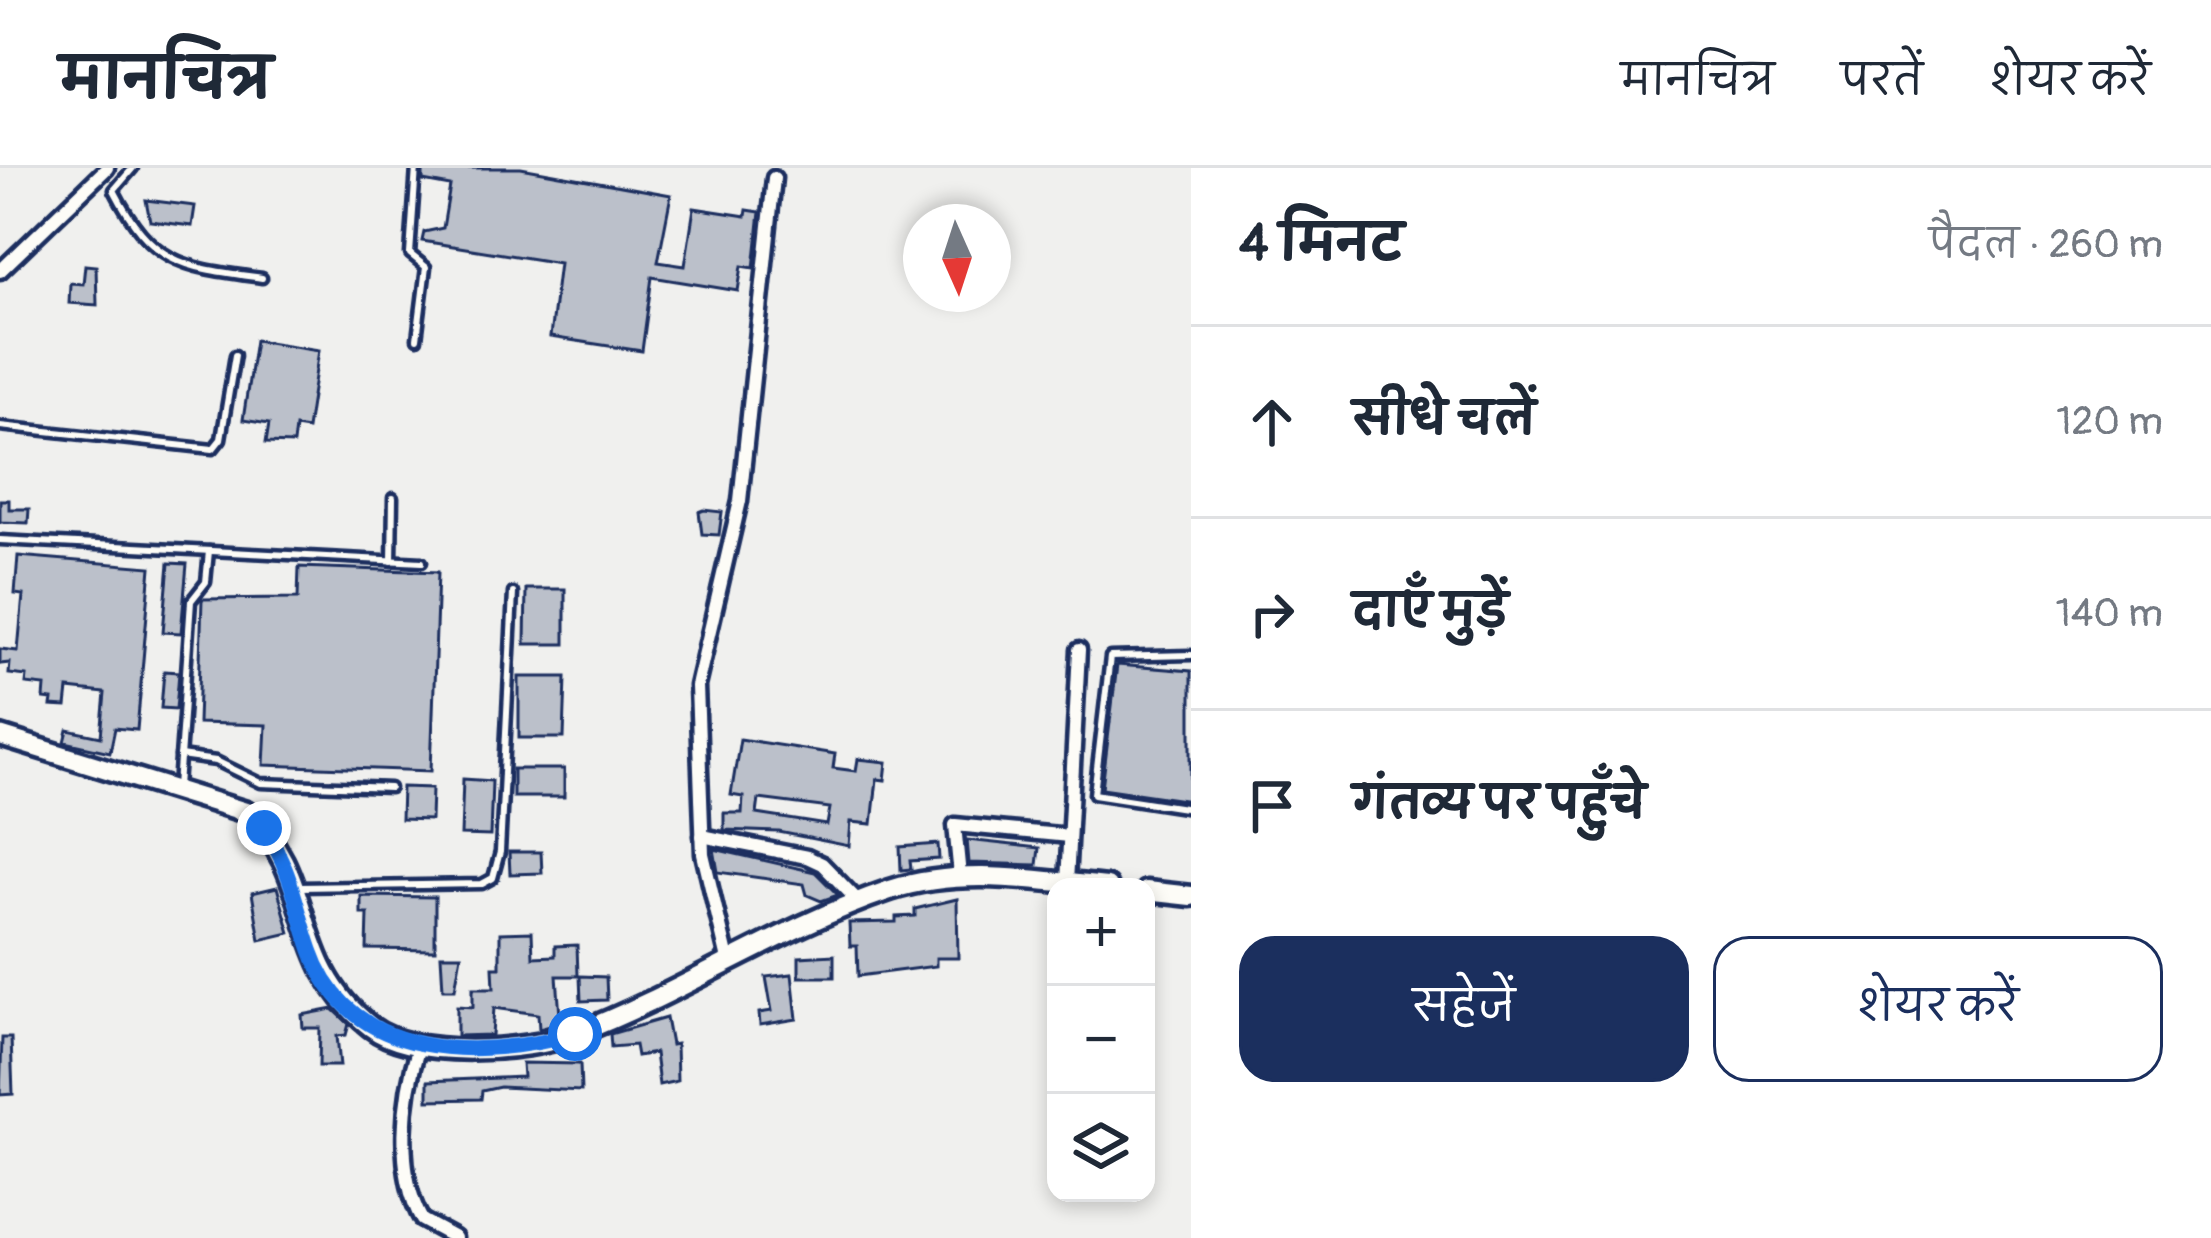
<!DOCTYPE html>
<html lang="hi">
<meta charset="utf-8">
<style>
:root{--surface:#fff;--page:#f2f2f3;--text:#1f2937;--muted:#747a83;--line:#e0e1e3;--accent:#1b2f5e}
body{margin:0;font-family:Pangolin,"Playpen Sans Deva",sans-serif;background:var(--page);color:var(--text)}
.controls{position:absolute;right:36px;bottom:36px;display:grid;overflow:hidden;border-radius:24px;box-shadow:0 6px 18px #0003}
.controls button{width:108px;height:108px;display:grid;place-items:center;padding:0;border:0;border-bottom:3px solid var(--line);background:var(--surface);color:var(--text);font:60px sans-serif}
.compass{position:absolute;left:903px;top:36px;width:108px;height:108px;border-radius:50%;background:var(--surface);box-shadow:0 6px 18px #0003;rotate:177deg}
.stop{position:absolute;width:36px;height:36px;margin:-27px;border:9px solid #1a73e8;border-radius:50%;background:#fff}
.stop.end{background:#1a73e8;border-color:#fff;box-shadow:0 3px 12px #0008}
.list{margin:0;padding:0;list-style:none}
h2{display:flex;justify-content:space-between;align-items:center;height:156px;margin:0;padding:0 48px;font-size:51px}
h2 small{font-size:39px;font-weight:400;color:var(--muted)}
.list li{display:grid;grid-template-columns:78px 1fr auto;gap:36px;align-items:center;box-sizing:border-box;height:192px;padding:0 48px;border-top:3px solid var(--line)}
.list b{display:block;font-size:45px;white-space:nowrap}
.list em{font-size:39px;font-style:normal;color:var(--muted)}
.actions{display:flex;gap:24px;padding:36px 48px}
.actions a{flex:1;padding:27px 0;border:3px solid var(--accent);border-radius:36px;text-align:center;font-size:42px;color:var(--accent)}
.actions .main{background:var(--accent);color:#fff}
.icon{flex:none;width:66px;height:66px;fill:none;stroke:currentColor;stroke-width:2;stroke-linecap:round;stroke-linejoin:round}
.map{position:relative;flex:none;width:1191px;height:1070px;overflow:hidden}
header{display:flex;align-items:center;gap:72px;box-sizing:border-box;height:168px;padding:0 60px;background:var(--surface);border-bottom:3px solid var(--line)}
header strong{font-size:57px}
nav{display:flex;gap:66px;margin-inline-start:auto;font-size:42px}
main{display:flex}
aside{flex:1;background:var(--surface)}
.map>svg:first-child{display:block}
.building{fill:#bbc0ca;stroke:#1b2f5e;stroke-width:3;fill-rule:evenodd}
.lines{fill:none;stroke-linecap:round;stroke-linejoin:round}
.lane-casing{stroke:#1b2f5e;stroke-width:15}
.street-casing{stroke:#1b2f5e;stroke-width:21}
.secondary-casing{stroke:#1b2f5e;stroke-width:27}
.lane{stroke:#fdfcf7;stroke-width:6}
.street{stroke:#fdfcf7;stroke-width:12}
.secondary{stroke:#fdfcf7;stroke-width:18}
.route{stroke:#1a73e8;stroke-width:15}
</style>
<header>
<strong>मानचित्र</strong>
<nav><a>मानचित्र</a><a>परतें</a><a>शेयर करें</a></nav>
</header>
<main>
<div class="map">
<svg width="1191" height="1070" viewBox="0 0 1191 1070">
<rect width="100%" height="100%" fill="#f0f0ee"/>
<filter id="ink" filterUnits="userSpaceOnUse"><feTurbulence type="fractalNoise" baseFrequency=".00833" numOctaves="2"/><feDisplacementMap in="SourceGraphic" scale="24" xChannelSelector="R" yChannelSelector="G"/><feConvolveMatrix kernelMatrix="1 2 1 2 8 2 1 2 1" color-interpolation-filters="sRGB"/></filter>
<g filter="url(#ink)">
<g class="building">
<polygon points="423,0 521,0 671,27 658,94 685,98 694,40 746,48 747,42 760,44 754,100 742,98 738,123 652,109 642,183 550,169 559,95 422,73 424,64 443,60 450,18 423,13"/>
<polygon points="146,32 195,38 192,58 150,53"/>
<polygon points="85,97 96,98 97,137 69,135 70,115 83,116"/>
<polygon points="255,172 319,182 307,261 295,259 293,276 266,275 269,256 243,252"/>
<polygon points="0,332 9,332 9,341 29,341 28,355 0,354"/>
<polygon points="704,342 722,344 719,367 702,366 699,344"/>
<polygon points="18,388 151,399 137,562 115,560 110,584 65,574 68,562 101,569 105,525 68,521 66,539 51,538 52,532 44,531 45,518 26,516 27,508 9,506 10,495 0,496 0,481 18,483 23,427 15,426"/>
<polygon points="169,395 187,396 181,465 163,464"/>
<polygon points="299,399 438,404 431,603 264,597 266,557 198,555 202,431 298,430"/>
<polygon points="526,421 565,421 565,476 525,476"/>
<polygon points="1117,497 1191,503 1191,633 1102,620"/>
<polygon points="164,503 179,504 176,541 161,540"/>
<polygon points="519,509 566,509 564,570 519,570"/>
<path d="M740,571L835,586L833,600L856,603L858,591L887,594L885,612L877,611L872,656L851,654L849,678L779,664L724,662V645H742L743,629L731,627ZM759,631L830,640L827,657L757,646Z"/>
<rect x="513" y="601" width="51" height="28"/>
<polygon points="463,611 492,613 490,668 461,667"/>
<polygon points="402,619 432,620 431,652 401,651"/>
<polygon points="967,672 1039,680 1037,697 969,695"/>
<polygon points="938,676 939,691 910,693 911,701 901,702 900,679"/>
<polygon points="714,681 815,704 838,727 821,733 807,727 804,716 718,704"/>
<polygon points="509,684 541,684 542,705 510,706"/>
<polygon points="277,719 290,765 260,772 252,725"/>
<polygon points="361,728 435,729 435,782 367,781 368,746 361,746"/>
<polygon points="957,731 958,790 936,790 936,798 858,808 857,778 850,778 849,755 896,754 896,749 915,748 915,741"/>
<polygon points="532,764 533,789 555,788 555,778 577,777 578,808 557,808 560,848 573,847 573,852 539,861 538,846 494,840 492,867 457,868 457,838 473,839 473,820 494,820 493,799 500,799 500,765"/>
<polygon points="441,787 461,787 455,821 443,821"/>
<polygon points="834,787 834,809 799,809 799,789"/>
<polygon points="792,806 797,851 760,857 759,845 772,843 766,809"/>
<polygon points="580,808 606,809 607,832 581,833"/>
<polygon points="333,841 349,856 346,867 337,868 340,898 319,898 320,860 303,860 302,847"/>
<polygon points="666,850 671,877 676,876 677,913 659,917 655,885 637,888 635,877 611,879 610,866"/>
<polygon points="2,870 11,870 13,926 0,927"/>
<polygon points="522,895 580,896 581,923 500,919 482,923 481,931 428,932 428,913 523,909"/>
</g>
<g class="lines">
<g class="lane-casing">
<g id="lane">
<path d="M133,0L114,22C153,98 184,99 262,110"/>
<polyline points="416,0 410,86 426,99 417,171"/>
<polyline points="0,258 213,281 221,271 235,187"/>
<polyline points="0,372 422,394"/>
<polyline points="392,393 393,330"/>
<polyline points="1191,487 1110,489 1094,626 1191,641"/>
<polyline points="180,588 216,593 261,615 390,620"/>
<polyline points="178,619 191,433 206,414 209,383"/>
<polyline points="300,719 482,716 493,710 500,684 513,425"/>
</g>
</g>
<g class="street-casing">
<g id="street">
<polyline points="0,103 107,0"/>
<polyline points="702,668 807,689 822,696 859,734"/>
<polyline points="960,708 955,657 1069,668"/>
<polyline points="1067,715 1079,482"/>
<polyline points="729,796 703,686 697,518 740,333 774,10"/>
<path d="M419,878C403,928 395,1004 422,1052L455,1070"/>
</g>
</g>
<g class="secondary-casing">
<g id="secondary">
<path d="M0,568L246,644C319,709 287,794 371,859C413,892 528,884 575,866C683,825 780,759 890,722C959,699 1035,712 1107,719"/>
<polyline points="1146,723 1191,728"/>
</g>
</g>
<use href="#lane" class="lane"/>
<use href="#street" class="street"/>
<use href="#secondary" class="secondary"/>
</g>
</g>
<g class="lines" filter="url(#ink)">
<path class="route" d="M264,660C292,703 295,736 311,782C349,894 480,892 575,866"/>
</g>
</svg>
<div class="controls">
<button>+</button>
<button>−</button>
<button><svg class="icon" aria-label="layers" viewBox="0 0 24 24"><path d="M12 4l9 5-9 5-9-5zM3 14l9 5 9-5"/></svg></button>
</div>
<svg class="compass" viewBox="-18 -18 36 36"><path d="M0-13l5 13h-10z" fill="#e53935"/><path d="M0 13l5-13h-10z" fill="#747a83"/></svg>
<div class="stop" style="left:575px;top:866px"></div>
<div class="stop end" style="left:264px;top:660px"></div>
</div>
<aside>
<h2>4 मिनट<small>पैदल · 260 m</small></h2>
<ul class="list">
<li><svg class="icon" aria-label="ahead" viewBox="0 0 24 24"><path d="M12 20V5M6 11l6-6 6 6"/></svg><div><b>सीधे चलें</b></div><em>120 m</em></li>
<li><svg class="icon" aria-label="right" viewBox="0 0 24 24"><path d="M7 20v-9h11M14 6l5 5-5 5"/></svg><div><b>दाएँ मुड़ें</b></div><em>140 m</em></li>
<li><svg class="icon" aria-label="arrive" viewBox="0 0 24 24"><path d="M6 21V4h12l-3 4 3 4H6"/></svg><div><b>गंतव्य पर पहुँचे</b></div></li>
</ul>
<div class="actions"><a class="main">सहेजें</a><a>शेयर करें</a></div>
</aside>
</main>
